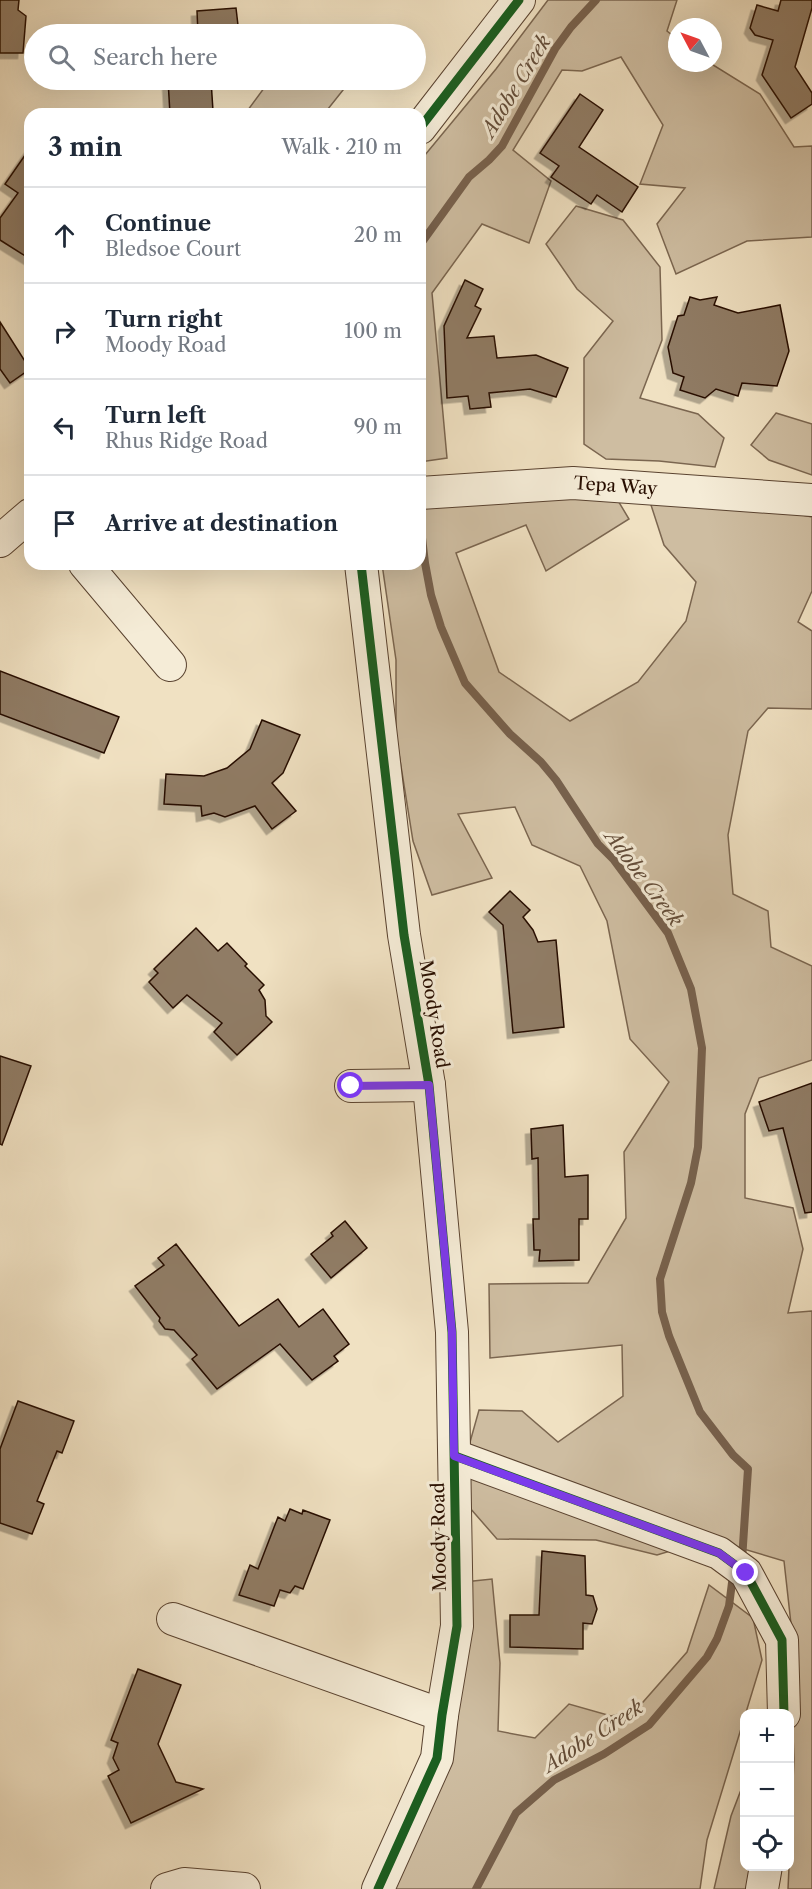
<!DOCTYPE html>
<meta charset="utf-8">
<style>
:root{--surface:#fff;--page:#f2f2f3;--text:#1f2937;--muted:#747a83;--line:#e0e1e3}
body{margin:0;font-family:"Libre Caslon Text",serif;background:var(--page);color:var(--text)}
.controls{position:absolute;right:18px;bottom:18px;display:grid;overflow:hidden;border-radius:12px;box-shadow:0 6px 24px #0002}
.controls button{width:54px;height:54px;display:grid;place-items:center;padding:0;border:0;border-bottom:2px solid var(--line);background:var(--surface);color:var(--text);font:30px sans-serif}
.compass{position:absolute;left:668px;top:18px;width:54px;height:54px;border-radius:50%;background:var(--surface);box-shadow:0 6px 24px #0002;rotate:311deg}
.stop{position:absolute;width:18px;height:18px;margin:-14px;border:4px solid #7c3aed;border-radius:50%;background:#fff}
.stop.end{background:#7c3aed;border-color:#fff;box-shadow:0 2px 6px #0008}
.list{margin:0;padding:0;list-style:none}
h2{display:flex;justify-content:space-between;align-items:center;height:78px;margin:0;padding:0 24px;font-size:26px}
h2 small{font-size:20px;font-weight:400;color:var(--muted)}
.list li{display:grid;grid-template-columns:39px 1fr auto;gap:18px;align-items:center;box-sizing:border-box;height:96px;padding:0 24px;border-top:2px solid var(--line)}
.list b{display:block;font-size:22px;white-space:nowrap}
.list p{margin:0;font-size:20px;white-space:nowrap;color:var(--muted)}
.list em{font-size:20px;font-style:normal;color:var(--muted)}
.icon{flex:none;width:33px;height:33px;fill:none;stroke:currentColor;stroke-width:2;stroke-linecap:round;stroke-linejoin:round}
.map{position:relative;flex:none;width:812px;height:1889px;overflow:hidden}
.search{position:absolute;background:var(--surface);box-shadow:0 6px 24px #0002;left:24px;top:24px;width:402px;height:66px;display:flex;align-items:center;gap:15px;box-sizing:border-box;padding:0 21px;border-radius:33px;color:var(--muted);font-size:22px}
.panel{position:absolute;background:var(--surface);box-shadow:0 6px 24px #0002;left:24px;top:108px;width:402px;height:462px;border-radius:18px}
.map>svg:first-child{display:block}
.green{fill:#cebda1;stroke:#7b6650;stroke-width:1.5}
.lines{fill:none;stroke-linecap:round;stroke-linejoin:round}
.stream{stroke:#77614d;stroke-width:8}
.building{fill:#907c65;stroke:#280e00;stroke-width:1.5;filter:url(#shadow)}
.minor-casing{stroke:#5a4330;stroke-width:34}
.minor{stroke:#f5ecd7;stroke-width:32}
.cycleway-casing{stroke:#f5ecd7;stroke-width:13}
.cycleway{stroke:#1b5e20;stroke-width:9}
.route{stroke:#7c3aed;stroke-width:8}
.labels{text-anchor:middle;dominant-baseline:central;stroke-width:6;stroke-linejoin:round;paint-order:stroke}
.street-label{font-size:18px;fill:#280e00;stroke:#f5ecd7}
.water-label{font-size:20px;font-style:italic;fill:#634d3a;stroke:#f5ecd7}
</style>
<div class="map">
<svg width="812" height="1889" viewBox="0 0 812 1889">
<defs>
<filter id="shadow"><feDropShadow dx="-5.5" dy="5.5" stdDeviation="0" flood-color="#0004"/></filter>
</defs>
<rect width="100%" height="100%" fill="#f0e1c2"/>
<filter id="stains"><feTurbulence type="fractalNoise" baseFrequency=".00333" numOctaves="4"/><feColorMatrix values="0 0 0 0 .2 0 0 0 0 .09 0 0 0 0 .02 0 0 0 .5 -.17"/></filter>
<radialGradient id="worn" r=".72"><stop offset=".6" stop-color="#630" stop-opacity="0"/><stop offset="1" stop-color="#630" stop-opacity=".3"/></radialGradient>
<g class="green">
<polygon points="548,0 677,0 667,31 677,39 677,63 710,63 760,94 794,147 812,146 812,237 747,241 676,274 657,224 685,188 640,184 663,125 621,57 582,71 562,70 513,150 551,181 529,243 482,224 432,293 447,458 420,462 420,161 496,69"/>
<polygon points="270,80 351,80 324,114 245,114"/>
<polygon points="576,206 623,220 660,267 662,340 640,398 698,414 724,438 715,467 659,461 606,459 584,444 584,358 613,321 577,289 546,244"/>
<polygon points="776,413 812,424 812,475 769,460 751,445"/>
<polygon points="608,484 629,519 546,571 526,525 456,553 499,672 570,721 638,682 686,621 696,582 664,545 651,505 667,487 812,517 812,591 798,622 812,631 812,709 768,708 748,731 728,835 733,894 768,911 771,947 812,966 812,1060 759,1078 745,1114 745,1198 793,1208 803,1249 788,1313 812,1311 812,1889 788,1889 794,1759 791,1690 791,1624 784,1561 710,1539 657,1555 596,1540 497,1539 456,1492 479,1410 522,1411 558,1442 623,1396 622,1345 490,1358 489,1284 588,1283 626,1218 624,1152 669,1082 630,1039 607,921 580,866 532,845 515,807 458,814 492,878 432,895 413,841 396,735 396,660 382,564 420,564 420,506"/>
<polygon points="492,1579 500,1663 498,1731 535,1738 569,1704 611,1716 636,1710 687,1652 709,1585 753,1618 762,1660 707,1840 700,1889 386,1889 448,1770 464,1582"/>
<polygon points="744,1782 744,1866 771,1867 771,1889 714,1889 731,1816"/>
</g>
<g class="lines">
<g class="stream">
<polyline points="420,245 469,177 489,160 502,146 555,49 571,27 596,0"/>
<polyline points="420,521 425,563 431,595 441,627 465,683 510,734 541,762 556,780 598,844 614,860 668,933 691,989 702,1048 698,1147 691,1183 660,1279 662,1312 669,1336 700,1412 733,1455 748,1469 742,1560"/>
<polyline points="476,1889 516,1813 554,1780 604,1754 649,1725 707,1657 717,1639 729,1606 733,1575"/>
</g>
</g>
<g class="building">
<polygon points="0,0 19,0 18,10 26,16 23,53 0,53"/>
<polygon points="781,0 812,0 812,8 795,67 812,93 812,104 791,118 762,75 773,40 755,35 750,28 757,5 778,11"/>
<polygon points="236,8 239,34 198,34 197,11"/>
<polygon points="168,80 211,80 213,111 197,114 170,114"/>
<polygon points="580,94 603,110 579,147 638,187 622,212 597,195 591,204 551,177 559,166 540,153"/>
<polygon points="30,148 30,259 0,240 0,218 18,193 5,184"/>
<polygon points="465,280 483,289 475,306 481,309 467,338 494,336 497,358 536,355 568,368 556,397 530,389 489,393 491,407 470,409 468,396 447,398 444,326"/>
<polygon points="690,297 700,300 717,297 714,305 738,313 780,305 789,351 777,386 742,383 738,396 716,389 705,398 680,390 684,377 673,373 668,347 678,316 684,315"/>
<polygon points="0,322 30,369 10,383 0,369"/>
<polygon points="0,671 119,717 104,753 0,714"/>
<polygon points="262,720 300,735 283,773 272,783 296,811 272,829 255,806 225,817 214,813 202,816 201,806 164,804 166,774 204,776 227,768 250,749"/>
<polygon points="510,891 530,910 523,917 533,930 538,942 556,940 564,1027 513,1033 503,925 489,912"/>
<polygon points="196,928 218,951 227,943 247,964 245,966 264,985 259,990 265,1000 266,1016 272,1022 237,1055 214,1032 222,1023 187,995 173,1008 149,982 158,973 154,969"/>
<polygon points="0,1056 31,1066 2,1145 0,1144"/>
<polygon points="812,1083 812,1212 805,1213 783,1128 769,1131 759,1102"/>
<polygon points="563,1125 565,1177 588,1175 588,1219 579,1219 579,1260 539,1261 540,1250 534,1250 533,1219 539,1219 538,1158 532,1159 531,1129"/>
<polygon points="345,1221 367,1248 331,1278 311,1254 333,1236 331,1233"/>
<polygon points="176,1244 239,1326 278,1299 299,1327 323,1309 349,1344 334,1356 338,1361 312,1380 280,1344 217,1389 192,1359 197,1355 174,1330 165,1329 159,1321 160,1318 135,1286 164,1265 158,1258"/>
<polygon points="18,1401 74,1421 62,1453 57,1451 37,1501 44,1504 32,1534 0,1523 0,1449"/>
<polygon points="290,1509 302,1514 303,1510 330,1520 303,1589 295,1586 290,1593 280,1590 274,1606 239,1595 250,1565 258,1569 278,1517 285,1521"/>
<polygon points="542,1551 585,1556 586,1595 593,1596 597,1609 592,1624 583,1623 583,1649 510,1647 510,1615 539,1615"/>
<polygon points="138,1669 181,1685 158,1744 176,1782 203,1789 131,1823 108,1776 119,1770 113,1758 118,1743 111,1740"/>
</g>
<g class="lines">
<g class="minor-casing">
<g id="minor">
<polyline points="420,128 519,0"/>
<path id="s1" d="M420,493L573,483L812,500"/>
<polyline points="0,541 30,515"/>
<polyline points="85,564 170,665"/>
<polyline points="361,564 404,935 429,1085 452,1332 457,1626 442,1715 437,1758 378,1889"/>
<polyline points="351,1086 429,1085"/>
<polyline points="455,1456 719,1553 746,1573 782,1640 784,1714"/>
<polyline points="173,1619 442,1715"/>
<polyline points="167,1889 184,1884 244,1889"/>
<polyline points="762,1889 766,1866"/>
</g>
</g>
<use href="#minor" class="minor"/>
<g class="cycleway-casing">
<g id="cycleway">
<polyline points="420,128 519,0"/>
<polyline points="361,564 404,935 429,1085 452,1332 457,1626 442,1715 437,1758 378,1889"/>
<polyline points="455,1456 719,1553 746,1573 782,1640 784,1714"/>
</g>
</g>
<use href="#cycleway" class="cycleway"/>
</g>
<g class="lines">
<polyline class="route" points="351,1086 429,1085 452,1332 454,1456 719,1553 746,1573"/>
</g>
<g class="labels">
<g class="street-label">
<text stroke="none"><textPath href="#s1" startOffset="196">Tepa Way</textPath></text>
<text transform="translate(434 1014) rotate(81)">Moody Road</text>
<text transform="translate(439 1537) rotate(-91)">Moody Road</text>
</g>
<g class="water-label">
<text transform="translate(516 86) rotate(-59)">Adobe Creek</text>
<text transform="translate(644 878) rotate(53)">Adobe Creek</text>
<text transform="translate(593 1736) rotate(-33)">Adobe Creek</text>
</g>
</g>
<rect width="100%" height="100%" filter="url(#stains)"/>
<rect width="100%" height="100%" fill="url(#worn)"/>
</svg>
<div class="controls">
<button>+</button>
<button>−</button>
<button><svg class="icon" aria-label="locate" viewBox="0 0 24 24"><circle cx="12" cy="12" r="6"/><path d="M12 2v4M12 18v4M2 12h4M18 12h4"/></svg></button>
</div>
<svg class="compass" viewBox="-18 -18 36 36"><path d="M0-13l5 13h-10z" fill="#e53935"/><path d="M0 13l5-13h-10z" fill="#747a83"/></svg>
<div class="stop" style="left:351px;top:1086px"></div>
<div class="stop end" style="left:746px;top:1573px"></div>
<div class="search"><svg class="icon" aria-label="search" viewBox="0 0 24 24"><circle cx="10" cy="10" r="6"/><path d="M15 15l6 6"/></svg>Search here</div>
<section class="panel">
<h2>3 min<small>Walk · 210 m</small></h2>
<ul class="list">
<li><svg class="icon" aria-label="ahead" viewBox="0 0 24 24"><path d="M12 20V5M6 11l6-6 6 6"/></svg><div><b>Continue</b><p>Bledsoe Court</p></div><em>20 m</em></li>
<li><svg class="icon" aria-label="right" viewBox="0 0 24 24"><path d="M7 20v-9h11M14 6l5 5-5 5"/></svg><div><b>Turn right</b><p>Moody Road</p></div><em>100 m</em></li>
<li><svg class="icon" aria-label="left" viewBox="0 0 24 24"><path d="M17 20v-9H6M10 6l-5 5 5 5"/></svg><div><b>Turn left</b><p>Rhus Ridge Road</p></div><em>90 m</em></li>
<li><svg class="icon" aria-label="arrive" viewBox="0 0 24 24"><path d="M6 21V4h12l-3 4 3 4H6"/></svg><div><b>Arrive at destination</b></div></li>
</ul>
</section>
</div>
